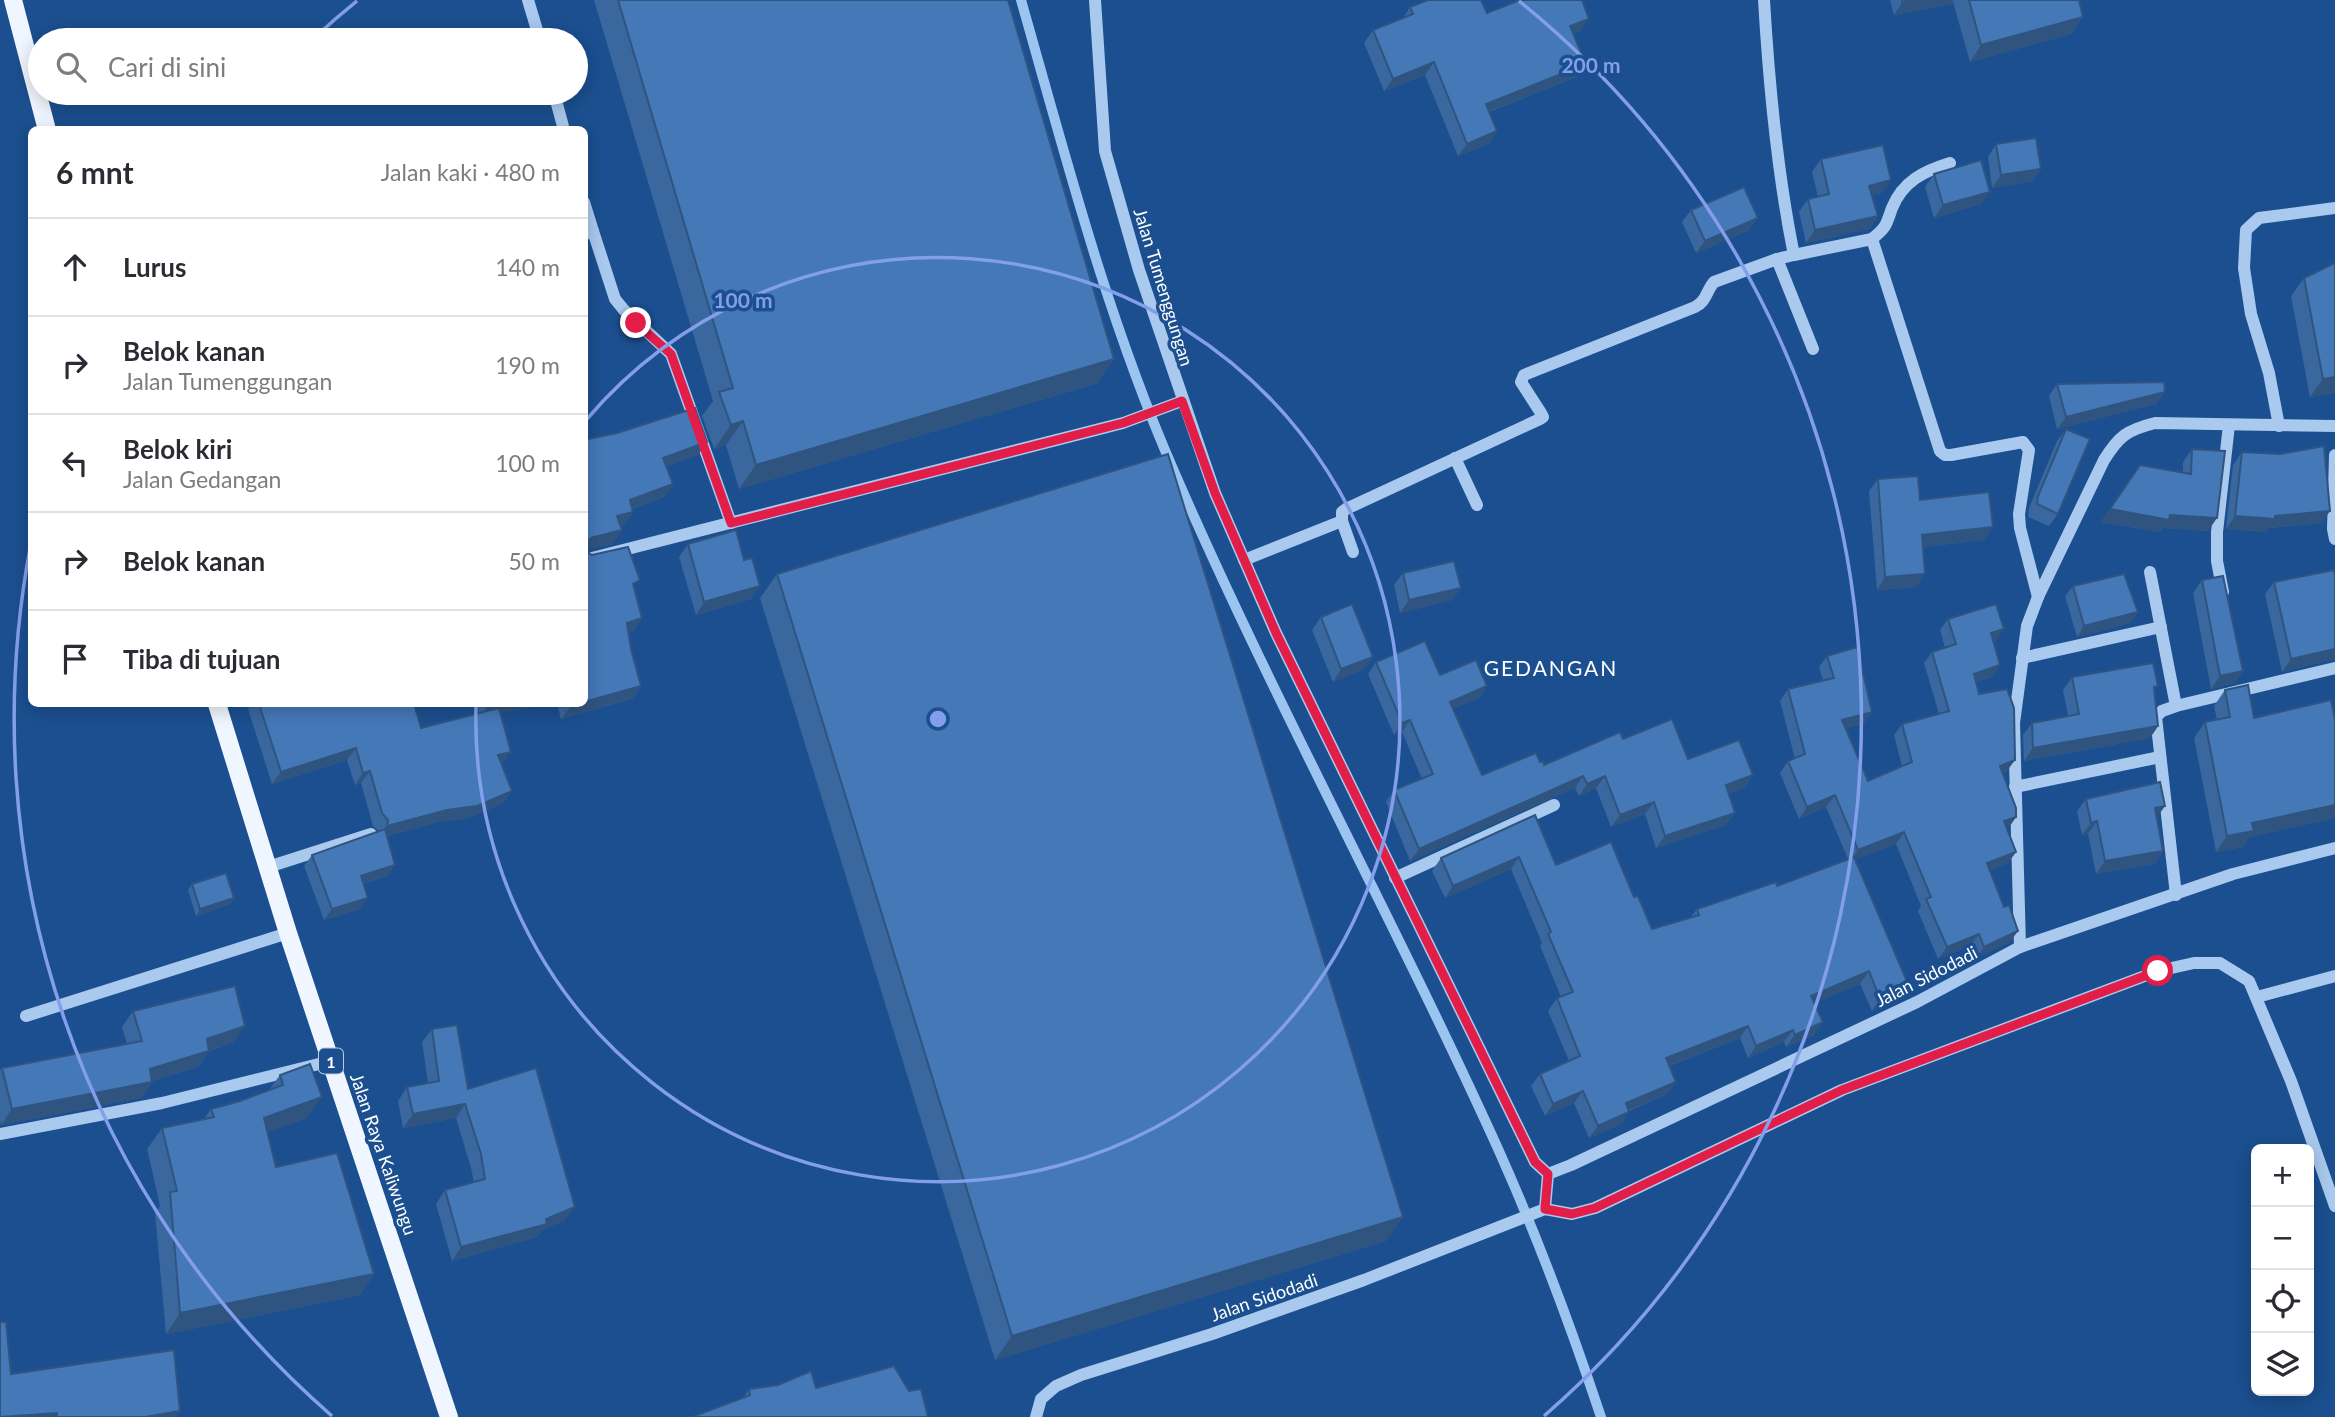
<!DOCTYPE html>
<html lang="id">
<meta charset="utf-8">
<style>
:root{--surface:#fff;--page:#f7f7f7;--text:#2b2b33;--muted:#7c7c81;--line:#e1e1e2}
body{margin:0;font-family:Lato,sans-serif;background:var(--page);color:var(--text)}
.controls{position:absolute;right:21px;bottom:21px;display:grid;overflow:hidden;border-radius:10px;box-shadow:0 4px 18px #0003}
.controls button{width:63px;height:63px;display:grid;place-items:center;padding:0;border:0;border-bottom:2px solid var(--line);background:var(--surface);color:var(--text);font:35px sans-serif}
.stop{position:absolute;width:21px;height:21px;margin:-16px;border:5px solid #e11d48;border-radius:50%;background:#fff}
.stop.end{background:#e11d48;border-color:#fff;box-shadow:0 2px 7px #0008}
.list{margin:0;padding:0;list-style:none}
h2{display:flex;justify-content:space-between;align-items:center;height:91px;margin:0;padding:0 28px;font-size:30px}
h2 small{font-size:23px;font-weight:400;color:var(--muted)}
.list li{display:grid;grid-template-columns:46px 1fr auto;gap:21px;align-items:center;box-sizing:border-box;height:98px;padding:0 28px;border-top:2px solid var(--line)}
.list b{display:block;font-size:26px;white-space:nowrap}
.list p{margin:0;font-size:23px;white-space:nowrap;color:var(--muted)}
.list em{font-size:23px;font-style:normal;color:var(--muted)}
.icon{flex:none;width:38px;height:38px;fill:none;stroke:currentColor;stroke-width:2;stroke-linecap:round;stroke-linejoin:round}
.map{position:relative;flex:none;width:2335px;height:1417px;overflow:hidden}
.search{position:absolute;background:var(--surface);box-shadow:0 4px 18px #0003;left:28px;top:28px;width:560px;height:77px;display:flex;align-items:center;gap:18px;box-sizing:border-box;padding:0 24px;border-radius:38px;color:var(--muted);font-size:26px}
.panel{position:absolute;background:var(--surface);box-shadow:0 4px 18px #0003;left:28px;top:126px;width:560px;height:581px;border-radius:10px}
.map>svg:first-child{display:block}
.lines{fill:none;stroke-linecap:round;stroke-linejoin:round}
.stream{stroke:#9cc4f0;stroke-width:10}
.minor{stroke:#a9c9ee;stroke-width:12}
.major{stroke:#f0f6ff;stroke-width:18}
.wall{fill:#3a679d}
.shaded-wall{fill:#305480}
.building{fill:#4478b7;stroke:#305480;stroke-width:2}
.route{stroke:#e11d48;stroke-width:9}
.ring{fill:none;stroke:#839eea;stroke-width:3.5}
.labels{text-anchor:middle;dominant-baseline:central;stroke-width:7;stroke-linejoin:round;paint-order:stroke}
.shield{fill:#1b4f8f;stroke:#bbcadd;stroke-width:2}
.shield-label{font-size:16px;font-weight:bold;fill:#fff}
.street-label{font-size:18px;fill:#fff;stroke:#1b4f8f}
.quarter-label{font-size:21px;letter-spacing:2px;fill:#fff;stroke:#1b4f8f}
.centre{fill:#839eea;stroke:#1b4f8f;stroke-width:3.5}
.ring-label{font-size:21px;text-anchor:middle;font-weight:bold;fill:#839eea;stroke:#1b4f8f;stroke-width:7;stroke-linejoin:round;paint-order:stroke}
</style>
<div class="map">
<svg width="2335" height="1417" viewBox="0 0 2335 1417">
<rect width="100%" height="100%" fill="#1b4f8f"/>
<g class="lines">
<path class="stream" d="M1021,0C1066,158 1107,318 1173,469C1273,700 1395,921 1499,1151C1538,1238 1571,1327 1601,1417"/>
<g class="minor">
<polyline points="528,0 540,40"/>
<polyline points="1095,0 1105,151 1139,270 1215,493 1276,633 1535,1162 1548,1174"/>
<path d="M1764,0C1769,85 1777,172 1794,255L1777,259L1813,349"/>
<polyline points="554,93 564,130"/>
<path d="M1950,163C1924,171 1903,181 1892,208C1886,225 1887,227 1872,239L1940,451L1945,455H1951L2023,442L2029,450L2019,514L2020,528L2038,597"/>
<polyline points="584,202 593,231 585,234"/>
<polyline points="593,231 615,299 624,310 671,354 731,523"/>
<polyline points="1794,255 1872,239"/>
<polyline points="2279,426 2269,373 2251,314 2244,268 2246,230 2259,218 2335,208"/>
<polyline points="2335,455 2333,529 2335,539"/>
<polyline points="1455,458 1477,505"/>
<polyline points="1342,521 1353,552"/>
<polyline points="584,560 1123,423 1182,401"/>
<path d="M1244,560L1342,521V512L1346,509L1540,419L1543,417L1541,413L1521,382L1524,375L1695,307C1707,301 1706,291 1714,282L1777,259"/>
<polyline points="2150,572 2176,706"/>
<polyline points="2223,592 2217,561 2217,532 2229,425"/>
<polyline points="2022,658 2161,627"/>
<polyline points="2015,787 2160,757"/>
<polyline points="268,867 371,834"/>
<polyline points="1395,878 1554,805"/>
<polyline points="2176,895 2156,717 2162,711 2176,706 2335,668"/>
<path d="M2020,947L2014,723L2027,626L2038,597L2104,460C2119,436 2127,430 2155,423L2335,426"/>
<polyline points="2257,997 2335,976"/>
<polyline points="26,1016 288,933"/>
<polyline points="0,1134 162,1103 331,1061"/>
<polyline points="1548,1174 1571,1165 1917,1002 2020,947 2233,874 2335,848"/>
<polyline points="1545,1209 1572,1214 1595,1208 1842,1090 2158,971 2194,963 2220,963 2249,981 2291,1081 2335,1206"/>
<polyline points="1036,1417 1041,1399 1056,1386 1081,1375 1212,1334 1364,1280 1545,1209 1548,1174"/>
</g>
<g class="major">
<polyline points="13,0 47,130"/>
<polyline points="217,704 288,933 449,1417"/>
</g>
</g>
<g class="wall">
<polygon points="594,0 1008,0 1098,383 739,489 726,445 714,449 702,416 713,401"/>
<polygon points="1890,0 2079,0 2083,17 2071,34 1970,62 1953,2 1951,4 1894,15"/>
<polygon points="1410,7 1487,13 1580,31 1573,34 1577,77 1489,112 1497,131 1488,144 1458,156 1425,75 1384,91 1364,43 1373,30 1403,18"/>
<polygon points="1996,144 2041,169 2032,181 1992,188 1988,157"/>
<polygon points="1821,159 1882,193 1871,195 1878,216 1869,229 1806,243 1799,212 1808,199 1818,197 1812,172"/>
<polygon points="1934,174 1981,204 1934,218 1925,187"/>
<polygon points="1691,210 1749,230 1696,253 1682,222"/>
<polygon points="2335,263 2335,393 2310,397 2291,296 2304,278"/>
<polygon points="2057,384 2165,392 2156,404 2057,429 2049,396"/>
<polygon points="2066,429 2058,514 2049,526 2028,517 2029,508 2057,441"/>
<polygon points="584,440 698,455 667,466 664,497 632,509 633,512 624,525 621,526 622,530 613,544 586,550 587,552 634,588 642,618 633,631 628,633 631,649 641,686 632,699 561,719 557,704 584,704"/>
<polygon points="2192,449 2208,531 2163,528 2160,532 2101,522 2140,465 2183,472 2183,462"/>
<polygon points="2242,452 2322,523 2268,528 2266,532 2226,529 2233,465"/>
<polygon points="1878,479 1920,500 1984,540 1923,547 1917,587 1877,590 1869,491"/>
<polygon points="688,544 751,599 696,615 679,557"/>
<polygon points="1403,573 1461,588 1452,600 1400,613 1394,585"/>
<polygon points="777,574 1386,1241 995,1360 760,598"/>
<polygon points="2335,575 2335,660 2333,659 2282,672 2265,594 2274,582"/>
<polygon points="2202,580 2243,671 2234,683 2211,689 2193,593"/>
<polygon points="2073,586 2138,612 2130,623 2077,637 2065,596"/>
<polygon points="1321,617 1373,657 1364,669 1333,682 1312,630"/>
<polygon points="1948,619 1996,641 1993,642 1992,677 1976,682 1979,694 2007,771 2003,773 2016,817 2007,829 2016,852 2007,864 1990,870 2010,942 1976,958 1971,945 1938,959 1918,911 1921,906 1896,844 1855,859 1909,986 1901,998 1872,1011 1860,984 1814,1003 1814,1035 1786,1047 1784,1042 1748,1058 1740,1038 1669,1066 1676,1082 1667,1094 1629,1111 1621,1124 1589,1138 1574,1103 1545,1116 1531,1086 1540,1074 1569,1061 1548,1011 1557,998 1561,997 1540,946 1542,943 1511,869 1445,898 1432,871 1441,858 1535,815 1556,865 1634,897 1652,929 1690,918 1697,909 1777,886 1848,859 1826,807 1799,819 1780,773 1788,761 1795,759 1780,701 1788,689 1823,681 1819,667 1827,656 1864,724 1846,728 1868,781 1902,766 1894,735 1902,724 1939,714 1924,663 1932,652 1945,648 1940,630"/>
<polygon points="1376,662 1440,675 1487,686 1479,698 1453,709 1482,775 1540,762 1544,765 1623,739 1688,759 1753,775 1744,788 1729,793 1735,813 1726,825 1656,848 1645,814 1611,827 1596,788 1579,796 1575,788 1410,861 1386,802 1394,790 1422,779 1402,732 1394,735 1368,674"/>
<polygon points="2072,677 2158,726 2150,738 2024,761 2023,735 2032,723 2068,716 2063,690"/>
<polygon points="2225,690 2254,718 2335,720 2335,818 2249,837 2243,847 2216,852 2194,738 2205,722 2217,720 2214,706"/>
<polygon points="252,704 414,704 421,728 479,713 477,704 550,704 500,713 502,764 512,791 503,803 468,818 438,822 387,836 395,865 387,876 363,884 360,909 324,920 304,866 312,855 379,831 373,826 361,783 355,785 347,760 272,784 248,709"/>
<polygon points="2086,799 2157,817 2163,851 2154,864 2096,874 2088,834 2082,835 2077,811"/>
<polygon points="192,884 234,898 230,904 196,916 188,890"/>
<polygon points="133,1011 234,1042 209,1051 198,1067 152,1081 152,1082 141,1098 1,1125 0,1120 0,1070 2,1068 127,1044 122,1027"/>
<polygon points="432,1029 468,1089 565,1220 542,1230 537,1237 452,1261 436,1204 445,1190 474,1183 471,1168 456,1118 403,1128 398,1101 407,1087 428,1083 422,1042"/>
<polygon points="280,1075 307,1118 267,1132 276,1167 374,1274 360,1295 166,1334 155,1213 160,1206 147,1149 162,1128 203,1120 211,1109 240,1101 269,1090"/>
<polygon points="816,1388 909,1391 743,1398 749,1389"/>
</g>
<g class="shaded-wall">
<polygon points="1916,0 1954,0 1951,4 1894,15 1902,3"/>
<polygon points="2083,17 2071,34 1970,62 1981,45"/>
<polygon points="1589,19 1580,31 1561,39 1570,26"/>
<polygon points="1434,62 1425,75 1384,91 1393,79"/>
<polygon points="1586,64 1577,77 1477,116 1486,104"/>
<polygon points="1497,131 1488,144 1458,156 1467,144"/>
<polygon points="2041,169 2032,181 1992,188 2001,175"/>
<polygon points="1891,180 1882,193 1860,198 1869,186"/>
<polygon points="1990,192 1981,204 1934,218 1943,205"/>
<polygon points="1878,216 1869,229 1806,243 1815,230"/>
<polygon points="1758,218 1749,230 1696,253 1705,241"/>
<polygon points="1114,359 1098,383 739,489 756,465"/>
<polygon points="2335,377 2335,393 2310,397 2323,379"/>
<polygon points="2165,392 2156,404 2057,429 2066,417"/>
<polygon points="743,421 726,445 714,449 731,425"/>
<polygon points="707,442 698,455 654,471 663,458"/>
<polygon points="673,484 664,497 620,513 630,500"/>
<polygon points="2110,509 2217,518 2208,531 2163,528 2160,532 2101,522"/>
<polygon points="2330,511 2322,523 2268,528 2266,532 2226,529 2235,516 2275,516"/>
<polygon points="633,512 624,525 608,529 617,516"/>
<polygon points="1993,527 1984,540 1914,548 1922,535"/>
<polygon points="622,530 613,544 584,551 585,545 591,538"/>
<polygon points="1925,574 1917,587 1877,590 1885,577"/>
<polygon points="760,586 751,599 696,615 704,602"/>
<polygon points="1461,588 1452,600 1400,613 1409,600"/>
<polygon points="2138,612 2130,623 2077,637 2084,626"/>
<polygon points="642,618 633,631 618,637 627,623"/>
<polygon points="2004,629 1996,641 1983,645 1991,633"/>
<polygon points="2335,649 2335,660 2333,659 2282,672 2291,659"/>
<polygon points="1373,657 1364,669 1333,682 1341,669"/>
<polygon points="2000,665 1992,677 1966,685 1974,674"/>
<polygon points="2243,671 2234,683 2211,689 2220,676"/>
<polygon points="641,686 632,699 561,719 571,706 579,704 584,704 584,702"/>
<polygon points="1487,686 1479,698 1442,714 1450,702"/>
<polygon points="489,704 550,704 480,717"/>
<polygon points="1872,712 1864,724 1834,731 1842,720"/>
<polygon points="1410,720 1402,732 1394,735 1402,723"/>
<polygon points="2158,726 2150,738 2024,761 2033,748"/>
<polygon points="356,748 347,760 272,784 281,772"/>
<polygon points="511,752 502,764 498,755"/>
<polygon points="2015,760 2007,771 1992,777 2000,766"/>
<polygon points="370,771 361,783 355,785 363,773"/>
<polygon points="1753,775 1744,788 1718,797 1726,785"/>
<polygon points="1583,776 1575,788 1410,861 1419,849"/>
<polygon points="1605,776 1596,788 1579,796 1587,784"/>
<polygon points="512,791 503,803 468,818 438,822 378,838 387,826"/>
<polygon points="1835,795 1826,807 1799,819 1807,807"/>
<polygon points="1654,802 1645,814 1611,827 1620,815"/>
<polygon points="2335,805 2335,818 2249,837 2243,847 2216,852 2227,836 2252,823"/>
<polygon points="2165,806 2156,819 2155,808"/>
<polygon points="1735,813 1726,825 1656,848 1665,836"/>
<polygon points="2016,817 2008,829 1996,833 2004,821"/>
<polygon points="2097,821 2088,834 2082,835 2091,823"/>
<polygon points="1904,832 1896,844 1849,862 1858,850"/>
<polygon points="2163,851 2154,864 2096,874 2105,861"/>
<polygon points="2016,852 2007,864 1979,875 1987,863"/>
<polygon points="1519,857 1511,869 1445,898 1453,886"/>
<polygon points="395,865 387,876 353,887 361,876"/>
<polygon points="234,898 230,904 196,916 200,909"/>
<polygon points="368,898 360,909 324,920 332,909"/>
<polygon points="2018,931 2010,942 1976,958 1984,947"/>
<polygon points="1979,934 1971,945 1938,959 1947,947"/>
<polygon points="1869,971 1860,984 1803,1008 1811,996"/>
<polygon points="1909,986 1901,998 1872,1011 1880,999"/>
<polygon points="1823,1022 1814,1035 1786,1047 1795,1035"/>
<polygon points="245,1026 234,1042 196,1055 207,1039"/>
<polygon points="1748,1026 1740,1038 1657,1070 1666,1058"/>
<polygon points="1793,1030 1784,1042 1748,1058 1756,1046"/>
<polygon points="209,1051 198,1067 140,1085 152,1082 141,1098 1,1125 12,1109"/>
<polygon points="1676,1082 1667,1094 1617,1115 1626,1103"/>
<polygon points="1583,1091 1574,1103 1545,1116 1553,1104"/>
<polygon points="322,1097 307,1118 249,1139 264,1118"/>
<polygon points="465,1104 456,1118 403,1128 413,1114"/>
<polygon points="1629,1112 1621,1124 1589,1138 1598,1126"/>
<polygon points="575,1207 565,1220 542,1230 537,1237 452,1261 461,1247 546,1219"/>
<polygon points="1403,1217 1386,1241 995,1360 1012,1336"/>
<polygon points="374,1274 360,1295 166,1334 180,1313"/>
<polygon points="180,1411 176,1417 145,1417"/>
<polygon points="57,1413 54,1417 5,1417"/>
</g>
<g class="building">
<polygon points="618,0 1008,0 1114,359 756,465 743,421 731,425 719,392 733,388"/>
<polygon points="1428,0 1481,0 1487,13 1520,0 1582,0 1589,19 1570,26 1586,64 1486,104 1497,131 1467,144 1434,62 1393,79 1373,30 1413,14 1410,7"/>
<polygon points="1902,0 1916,0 1902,3"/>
<polygon points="1969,0 2079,0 2083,17 1981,45"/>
<polygon points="2036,138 2041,169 2001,175 1996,144"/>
<polygon points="1883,145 1891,180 1869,186 1878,216 1815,230 1808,199 1829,194 1821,159"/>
<polygon points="1981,160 1990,192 1943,205 1934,174"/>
<polygon points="1744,187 1758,218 1705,241 1691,210"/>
<polygon points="2335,263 2335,377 2323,379 2304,278"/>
<polygon points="2164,382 2165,392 2066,417 2057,384"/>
<polygon points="695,408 707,442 663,458 673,484 630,500 633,512 617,516 622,530 591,538 585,545 587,552 592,555 628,547 640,580 633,584 642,618 627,623 631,649 641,686 584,702 584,440 617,433"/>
<polygon points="2066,429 2090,439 2058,514 2037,504 2038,496"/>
<polygon points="2324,446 2330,511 2275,516 2275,519 2235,516 2242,452 2280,454"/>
<polygon points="2192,449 2225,451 2217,518 2170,515 2169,520 2110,509 2140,465 2191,474"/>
<polygon points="1168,454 1403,1217 1012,1336 777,574"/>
<polygon points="1918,476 1920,500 1989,492 1993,527 1922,535 1925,574 1885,577 1878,479"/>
<polygon points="736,530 744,560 752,558 760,586 704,602 688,544"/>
<polygon points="1454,561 1461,588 1409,600 1403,573"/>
<polygon points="2334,570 2335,575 2335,649 2291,659 2274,582"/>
<polygon points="2124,574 2138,612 2084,626 2073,586"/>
<polygon points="2223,576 2243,671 2220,676 2202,580"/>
<polygon points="1352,604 1373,657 1341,669 1321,617"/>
<polygon points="1996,604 2004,629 1991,633 2000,665 1974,674 1979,694 2007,689 2014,708 2015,760 2000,766 2016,808 2016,817 2004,821 2016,852 1987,863 2004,907 2009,905 2018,931 1984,947 1979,934 1947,947 1926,899 1931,897 1904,832 1858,850 1835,795 1807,807 1788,761 1805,754 1788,689 1834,678 1827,656 1857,647 1872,712 1842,720 1868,781 1912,762 1902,724 1949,711 1932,652 1956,644 1948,619"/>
<polygon points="1425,641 1440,675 1476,660 1487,686 1450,702 1482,775 1536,753 1540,762 1543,761 1544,765 1620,732 1623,739 1672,719 1688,759 1739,740 1753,775 1726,785 1735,813 1665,836 1654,802 1620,815 1605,776 1587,784 1583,776 1419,849 1394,790 1433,774 1410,720 1402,723 1376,662"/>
<polygon points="2153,663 2158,686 2154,687 2158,726 2033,748 2032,723 2079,714 2072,677"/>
<polygon points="2248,685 2254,718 2331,700 2335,720 2335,805 2252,823 2254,831 2227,836 2205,722 2230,717 2225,690"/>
<polygon points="259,704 414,704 421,728 499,708 511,752 498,755 512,791 477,806 447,810 387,826 388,820 382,813 370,771 363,773 356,748 281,772"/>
<polygon points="2160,782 2165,806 2155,808 2163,851 2105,861 2097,821 2091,823 2086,799"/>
<polygon points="1535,815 1556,865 1611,842 1634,897 1638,896 1652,929 1699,915 1697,909 1776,882 1777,886 1854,857 1909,986 1880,999 1869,971 1811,996 1823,1022 1795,1035 1793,1030 1756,1046 1748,1026 1666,1058 1676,1082 1626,1103 1629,1112 1598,1126 1583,1091 1553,1104 1540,1074 1580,1056 1557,998 1573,992 1548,934 1551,932 1519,857 1453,886 1441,858"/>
<polygon points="385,829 395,865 361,876 368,898 332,909 312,855"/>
<polygon points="226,873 234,898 200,909 192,884"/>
<polygon points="235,986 245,1026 207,1039 209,1051 150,1069 152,1082 12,1109 2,1068 142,1041 133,1011"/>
<polygon points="457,1025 468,1089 536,1068 575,1207 546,1219 547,1224 461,1247 445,1190 485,1179 481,1154 465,1104 413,1114 407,1087 439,1081 432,1029"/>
<polygon points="310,1064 322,1097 264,1118 276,1167 337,1153 374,1274 180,1313 170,1192 177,1191 162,1128 214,1117 211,1109 240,1101 283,1085 280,1075"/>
<polygon points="0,1322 6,1322 11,1374 174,1350 180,1411 145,1417 57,1417 57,1413 0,1417"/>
<polygon points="894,1366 909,1391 921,1389 928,1417 692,1417 750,1395 749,1389 778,1385 811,1371 816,1388"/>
</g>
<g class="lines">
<polyline class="route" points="636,323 671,354 731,523 1123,423 1182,401 1215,493 1276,633 1535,1162 1548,1174 1545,1209 1572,1214 1595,1208 1842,1090 2158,971"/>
</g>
<g class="ring">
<path d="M587 419A462 462 0 1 1 476 707"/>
<path d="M332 1416A924 924 0 0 1 31 543M314 38A924 924 0 0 1 357 1M1519 1A924 924 0 0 1 1544 1416"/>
</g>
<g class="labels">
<rect class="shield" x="319" y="1048.5" width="24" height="25" rx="5"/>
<g class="shield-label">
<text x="331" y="1061">1</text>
</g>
<g class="street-label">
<text transform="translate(1164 287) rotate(73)">Jalan Tumenggungan</text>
<text transform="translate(1926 976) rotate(-27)">Jalan Sidodadi</text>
<text transform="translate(384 1154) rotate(71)">Jalan Raya Kaliwungu</text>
<text transform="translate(1264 1297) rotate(-19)">Jalan Sidodadi</text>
</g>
<g class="quarter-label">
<text x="1551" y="667">GEDANGAN</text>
</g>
</g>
<circle cx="938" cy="719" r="10" class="centre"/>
<g class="ring-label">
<text x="1591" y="73">200 m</text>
<text x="743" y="308">100 m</text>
</g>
</svg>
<div class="controls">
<button>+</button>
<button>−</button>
<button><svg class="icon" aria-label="locate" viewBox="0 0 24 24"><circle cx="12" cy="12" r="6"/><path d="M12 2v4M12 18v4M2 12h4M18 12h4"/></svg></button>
<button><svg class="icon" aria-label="layers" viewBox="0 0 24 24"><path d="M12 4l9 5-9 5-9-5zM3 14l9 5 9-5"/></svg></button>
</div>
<div class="stop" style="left:2158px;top:971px"></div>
<div class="stop end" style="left:636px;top:323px"></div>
<div class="search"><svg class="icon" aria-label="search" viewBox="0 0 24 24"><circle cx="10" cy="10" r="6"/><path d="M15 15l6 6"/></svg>Cari di sini</div>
<section class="panel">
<h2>6 mnt<small>Jalan kaki · 480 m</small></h2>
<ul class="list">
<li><svg class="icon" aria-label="ahead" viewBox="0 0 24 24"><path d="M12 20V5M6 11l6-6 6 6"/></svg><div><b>Lurus</b></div><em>140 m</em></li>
<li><svg class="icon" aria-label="right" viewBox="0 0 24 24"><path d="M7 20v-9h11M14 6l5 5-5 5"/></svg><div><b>Belok kanan</b><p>Jalan Tumenggungan</p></div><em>190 m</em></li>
<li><svg class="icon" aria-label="left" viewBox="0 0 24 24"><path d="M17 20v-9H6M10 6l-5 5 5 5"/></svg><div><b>Belok kiri</b><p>Jalan Gedangan</p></div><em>100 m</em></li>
<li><svg class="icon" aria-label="right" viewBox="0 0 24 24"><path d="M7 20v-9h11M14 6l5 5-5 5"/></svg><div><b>Belok kanan</b></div><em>50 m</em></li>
<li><svg class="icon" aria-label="arrive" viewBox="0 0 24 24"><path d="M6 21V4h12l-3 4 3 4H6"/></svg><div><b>Tiba di tujuan</b></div></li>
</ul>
</section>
</div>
